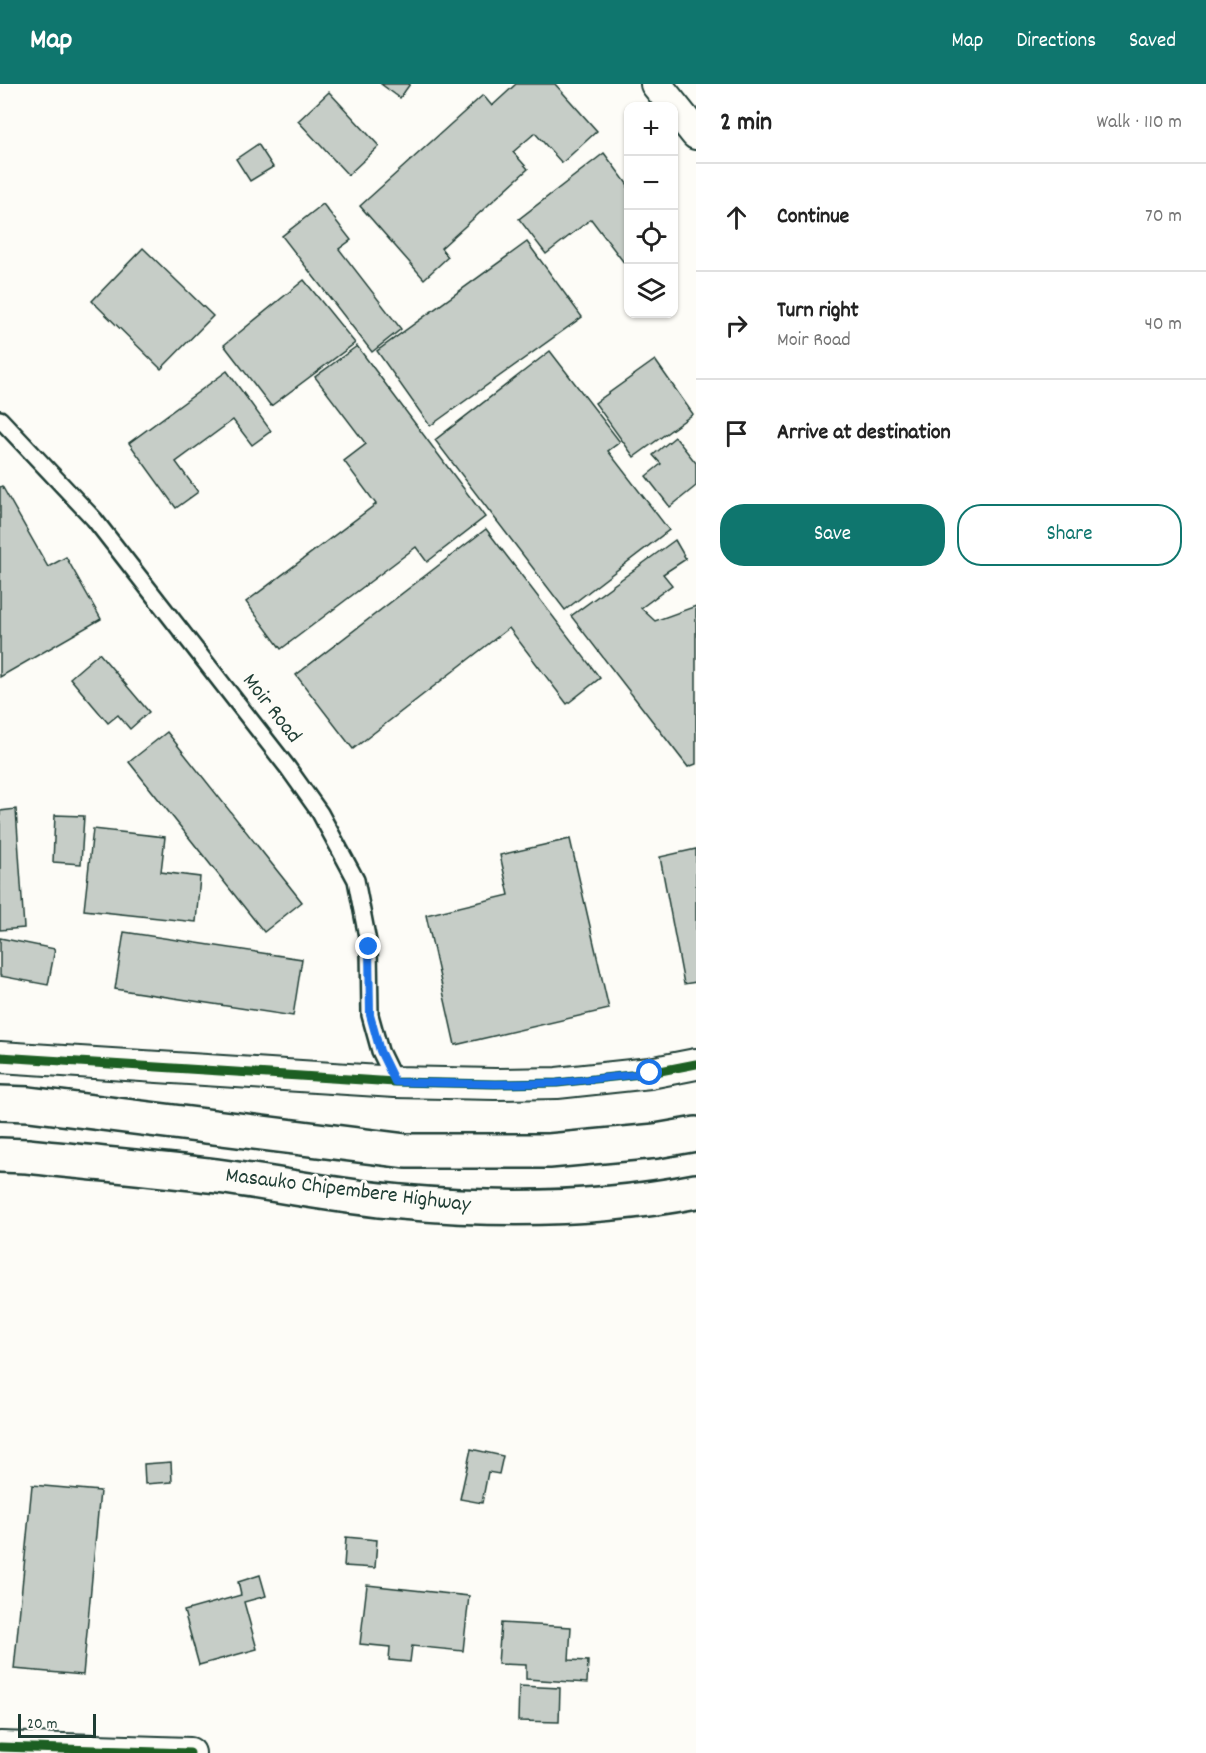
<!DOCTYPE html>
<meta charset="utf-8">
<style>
:root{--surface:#fff;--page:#f6f6f6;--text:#222;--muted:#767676;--line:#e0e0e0;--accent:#0f766e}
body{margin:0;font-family:Dekko,sans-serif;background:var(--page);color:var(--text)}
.controls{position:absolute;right:18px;top:18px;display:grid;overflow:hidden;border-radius:12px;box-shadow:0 2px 4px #0004}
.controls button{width:54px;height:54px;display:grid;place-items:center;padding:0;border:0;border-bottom:2px solid var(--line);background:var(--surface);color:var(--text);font:30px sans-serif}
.scale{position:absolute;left:18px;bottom:15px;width:78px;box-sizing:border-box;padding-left:6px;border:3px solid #1f3d34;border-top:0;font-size:16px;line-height:21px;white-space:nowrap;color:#1f3d34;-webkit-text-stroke:4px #fdfcf7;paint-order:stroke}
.stop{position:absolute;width:18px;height:18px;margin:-14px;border:4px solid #1a73e8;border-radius:50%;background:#fff}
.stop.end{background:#1a73e8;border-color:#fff;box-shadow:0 2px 6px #0008}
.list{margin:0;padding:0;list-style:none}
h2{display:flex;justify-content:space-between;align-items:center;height:78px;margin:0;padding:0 24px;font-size:26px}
h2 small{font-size:20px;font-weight:400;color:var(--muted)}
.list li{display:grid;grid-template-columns:39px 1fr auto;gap:18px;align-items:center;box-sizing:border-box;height:108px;padding:0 24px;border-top:2px solid var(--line)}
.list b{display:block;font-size:22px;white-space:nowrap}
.list p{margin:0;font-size:20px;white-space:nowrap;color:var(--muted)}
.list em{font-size:20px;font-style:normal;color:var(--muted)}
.actions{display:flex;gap:12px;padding:18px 24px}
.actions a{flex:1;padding:14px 0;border:2px solid var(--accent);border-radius:24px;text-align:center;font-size:21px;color:var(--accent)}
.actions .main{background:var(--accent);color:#fff}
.icon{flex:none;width:33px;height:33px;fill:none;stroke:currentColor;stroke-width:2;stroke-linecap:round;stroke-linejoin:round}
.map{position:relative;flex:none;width:696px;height:1669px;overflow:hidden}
header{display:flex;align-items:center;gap:36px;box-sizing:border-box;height:84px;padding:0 30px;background:var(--accent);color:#fff}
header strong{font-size:28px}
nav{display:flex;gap:33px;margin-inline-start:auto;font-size:21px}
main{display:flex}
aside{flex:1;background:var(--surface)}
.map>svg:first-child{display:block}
.building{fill:#c6cdc7;stroke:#1f3d34;stroke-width:1.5}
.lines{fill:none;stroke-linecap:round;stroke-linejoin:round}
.lane-casing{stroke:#1f3d34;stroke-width:20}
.street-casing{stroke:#1f3d34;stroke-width:34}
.highway-casing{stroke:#1f3d34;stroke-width:38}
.lane{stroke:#fdfcf7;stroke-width:15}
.street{stroke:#fdfcf7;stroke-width:30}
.highway{stroke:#fdfcf7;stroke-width:33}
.cycleway-casing{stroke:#fdfcf7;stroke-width:13}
.cycleway{stroke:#1b5e20;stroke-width:9}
.route{stroke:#1a73e8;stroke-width:8}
.labels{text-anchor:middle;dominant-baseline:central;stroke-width:6;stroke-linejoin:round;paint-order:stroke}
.street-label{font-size:22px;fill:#1f3d34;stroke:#fdfcf7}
</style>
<header>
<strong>Map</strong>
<nav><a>Map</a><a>Directions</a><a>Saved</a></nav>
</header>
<main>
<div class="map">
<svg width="696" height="1669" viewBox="0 0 696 1669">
<rect width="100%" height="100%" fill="#fdfcf7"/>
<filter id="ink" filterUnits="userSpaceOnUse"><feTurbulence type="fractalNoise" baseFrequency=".0167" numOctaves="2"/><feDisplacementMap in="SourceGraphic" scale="12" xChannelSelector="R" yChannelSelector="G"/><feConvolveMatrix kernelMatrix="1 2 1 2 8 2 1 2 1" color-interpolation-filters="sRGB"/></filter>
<g filter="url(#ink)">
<g class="building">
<polygon points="381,0 410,0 400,14"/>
<polygon points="516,0 555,0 597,47 562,79 535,49 513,68 528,85 441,164 448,173 424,195 360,122 483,11 492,22"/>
<polygon points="329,8 379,62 348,91 298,37"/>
<polygon points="258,60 273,83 250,97 236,75"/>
<polygon points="604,69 628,101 628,184 591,135 546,170 519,135"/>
<polygon points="323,120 351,156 339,165 401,245 372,268 282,152"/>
<polygon points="527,158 582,233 430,342 377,267"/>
<polygon points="143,164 213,232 161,285 92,217"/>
<polygon points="304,196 355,259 271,322 224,261"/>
<polygon points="357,262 485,433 427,478 416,463 281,565 246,518 376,420 344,377 366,360 315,293"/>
<polygon points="550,267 620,358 608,367 669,446 565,526 435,356"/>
<polygon points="655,276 693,330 634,373 595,319"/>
<polygon points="227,287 271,347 252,361 233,336 176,378 198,408 176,424 129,359"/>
<polygon points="675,353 696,379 696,402 670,423 646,392 661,380 653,371"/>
<polygon points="2,402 48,483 66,473 101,535 0,593 0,403"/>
<polygon points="486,445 600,594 567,620 509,544 353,665 296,591"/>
<polygon points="675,456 686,475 663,490 672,501 641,524 655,537 696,522 696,680 688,683 571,532"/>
<polygon points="99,569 149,628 130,645 118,631 108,639 70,594"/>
<polygon points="167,648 302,818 264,848 129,678"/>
<polygon points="16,725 24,844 0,846 0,727"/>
<polygon points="55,731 84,732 81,780 53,778"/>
<polygon points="93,745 165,753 161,788 200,793 196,838 84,826"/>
<polygon points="570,755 609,925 455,961 426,831 509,811 500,771"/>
<polygon points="696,765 696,898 684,900 660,773"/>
<polygon points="124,848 302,875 293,932 115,905"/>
<polygon points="0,854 55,865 48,901 0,892"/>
<polygon points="471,1365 503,1372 499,1390 488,1388 482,1419 460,1415"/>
<polygon points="171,1378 172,1398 145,1400 144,1380"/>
<polygon points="32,1401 100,1407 83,1591 14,1585"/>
<polygon points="346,1453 377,1456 375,1484 344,1482"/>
<polygon points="260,1491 266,1512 244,1518 257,1565 199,1581 184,1527 241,1511 238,1498"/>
<polygon points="367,1501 469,1512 463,1567 412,1562 410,1578 389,1576 390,1563 360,1560"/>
<polygon points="501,1539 571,1543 569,1576 588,1577 587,1599 526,1595 526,1581 498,1580"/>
<polygon points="519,1602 560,1604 559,1638 518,1637"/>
</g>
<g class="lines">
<g class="lane-casing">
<polyline id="lane" points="0,335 94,435 288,684 320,729 356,796 369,863 370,931 380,967 395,998"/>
</g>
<g class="street-casing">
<g id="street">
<polyline points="656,0 696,50"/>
<polyline points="0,973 395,998 495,1000 557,999 650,989 696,980"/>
<polyline points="0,1663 190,1669"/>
</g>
</g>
<g class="highway-casing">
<g id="highway">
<polyline points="0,1019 29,1020 406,1067 549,1067 656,1057 696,1050"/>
<path d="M0,1071L27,1072C90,1079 154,1084 217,1092C278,1100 340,1113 401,1118C499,1127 599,1126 696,1107"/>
</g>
</g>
<use href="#lane" class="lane"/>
<use href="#street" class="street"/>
<use href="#highway" class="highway"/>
<g class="cycleway-casing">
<g id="cycleway">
<polyline points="0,973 395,998 495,1000 557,999 650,989 696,980"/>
<polyline points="0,1663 190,1669"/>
</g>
</g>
<use href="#cycleway" class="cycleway"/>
</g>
</g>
<g class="lines" filter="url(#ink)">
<polyline class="route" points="369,863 370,931 380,967 395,998 495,1000 556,999 650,989"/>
</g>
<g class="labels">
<g class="street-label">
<text transform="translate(271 625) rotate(52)">Moir Road</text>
<text transform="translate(348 1107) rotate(7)">Masauko Chipembere Highway</text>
</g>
</g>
</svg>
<div class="controls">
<button>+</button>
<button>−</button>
<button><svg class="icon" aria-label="locate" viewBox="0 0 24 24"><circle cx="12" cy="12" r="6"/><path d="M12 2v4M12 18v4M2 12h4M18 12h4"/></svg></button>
<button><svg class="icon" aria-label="layers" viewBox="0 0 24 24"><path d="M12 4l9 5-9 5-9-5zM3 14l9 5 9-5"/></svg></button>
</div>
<div class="scale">20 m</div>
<div class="stop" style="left:650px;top:989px"></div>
<div class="stop end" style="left:369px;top:863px"></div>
</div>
<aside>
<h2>2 min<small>Walk · 110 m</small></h2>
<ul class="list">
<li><svg class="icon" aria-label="ahead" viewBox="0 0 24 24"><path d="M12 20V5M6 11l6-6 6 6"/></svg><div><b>Continue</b></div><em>70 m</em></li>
<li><svg class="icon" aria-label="right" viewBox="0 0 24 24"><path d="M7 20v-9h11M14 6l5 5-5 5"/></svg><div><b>Turn right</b><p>Moir Road</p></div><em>40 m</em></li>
<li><svg class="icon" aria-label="arrive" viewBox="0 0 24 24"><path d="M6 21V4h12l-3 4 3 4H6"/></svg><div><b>Arrive at destination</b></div></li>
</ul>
<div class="actions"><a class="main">Save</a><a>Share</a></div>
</aside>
</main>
